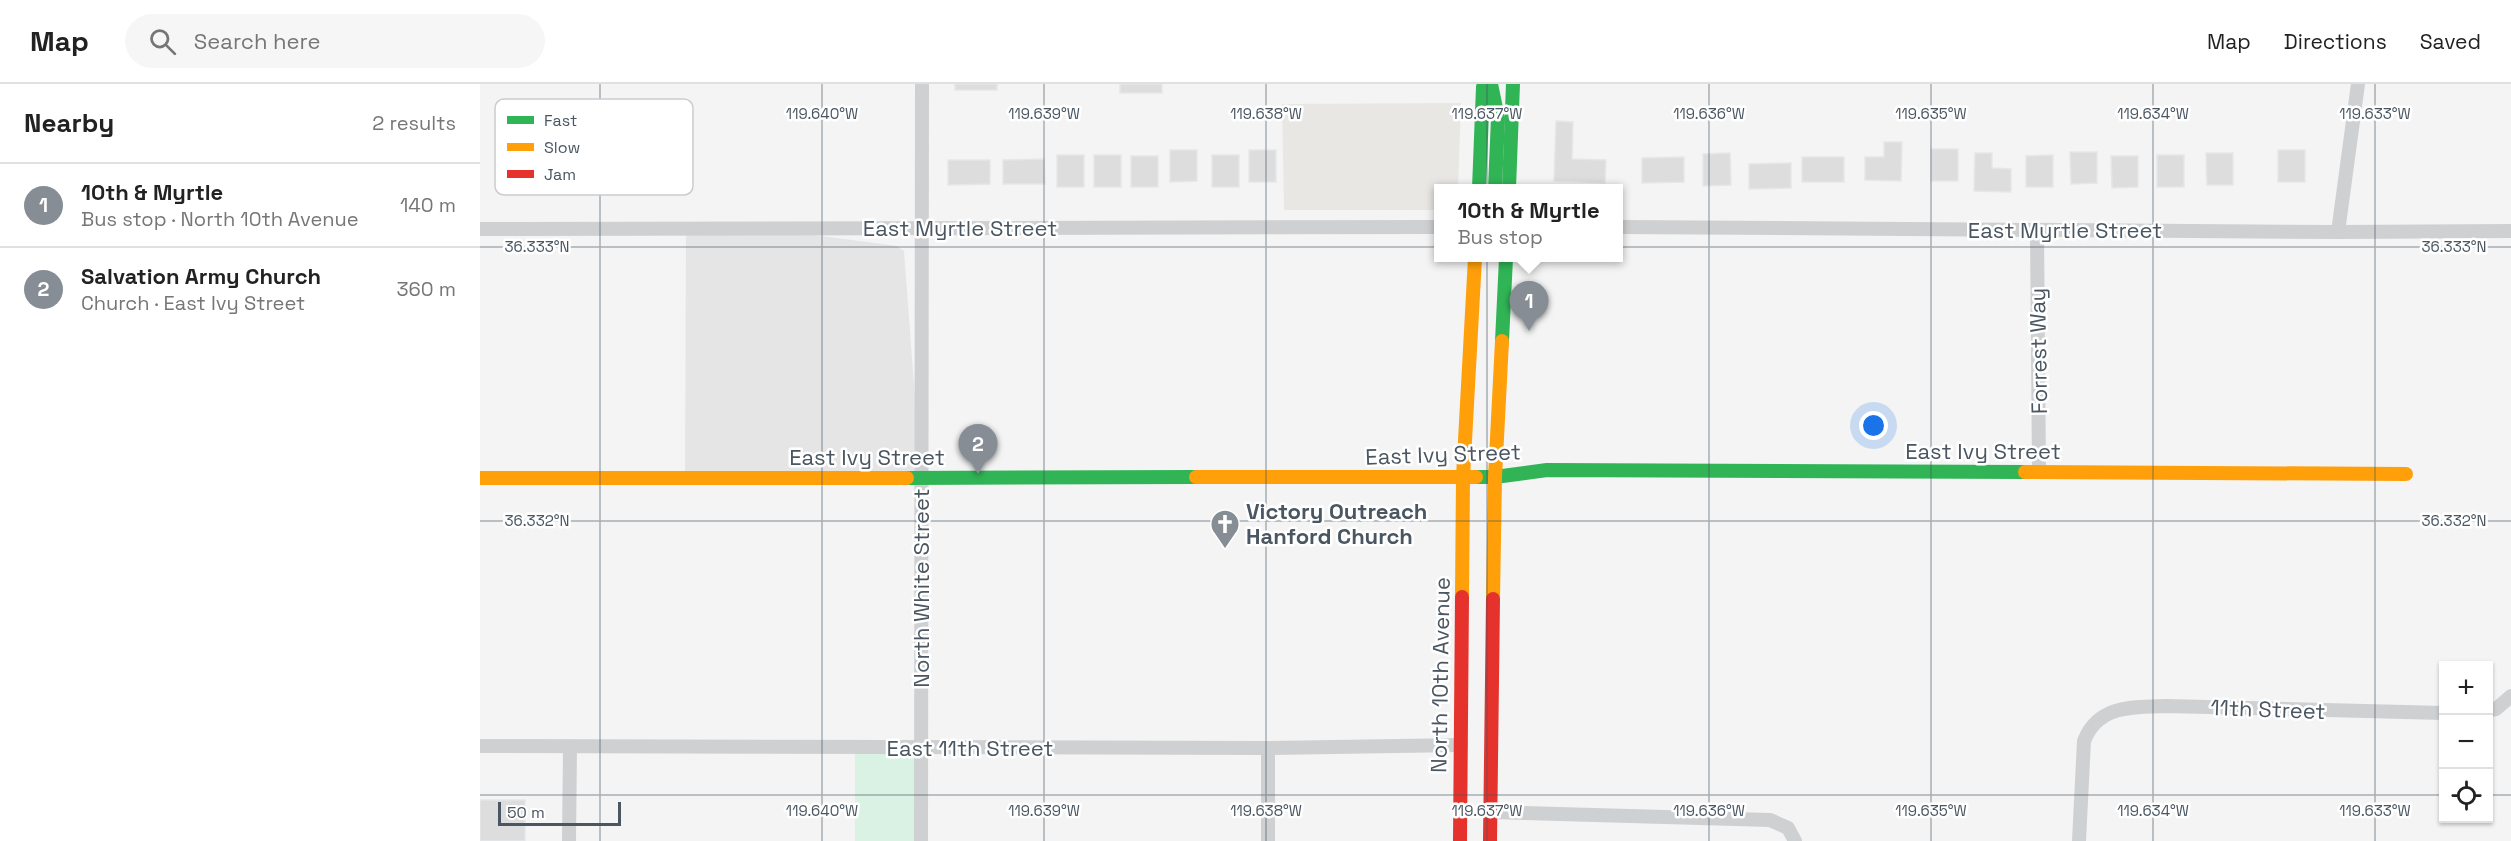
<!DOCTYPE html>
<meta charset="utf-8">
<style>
:root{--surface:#fff;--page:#f6f6f6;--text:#222;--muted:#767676;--line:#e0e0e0;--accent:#868d94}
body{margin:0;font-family:"Space Grotesk",sans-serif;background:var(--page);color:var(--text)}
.controls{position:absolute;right:18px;bottom:18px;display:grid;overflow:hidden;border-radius:0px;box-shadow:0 2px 4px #0004}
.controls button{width:54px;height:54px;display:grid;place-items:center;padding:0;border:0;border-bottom:2px solid var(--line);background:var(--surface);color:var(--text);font:30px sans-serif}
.scale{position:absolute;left:18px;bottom:15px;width:123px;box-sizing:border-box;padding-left:6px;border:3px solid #4a5661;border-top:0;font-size:16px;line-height:21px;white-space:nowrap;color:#4a5661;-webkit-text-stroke:4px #fff;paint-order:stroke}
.you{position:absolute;left:1394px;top:342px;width:21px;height:21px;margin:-15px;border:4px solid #fff;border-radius:50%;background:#1a73e8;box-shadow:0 0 0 9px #1a73e833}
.badge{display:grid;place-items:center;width:39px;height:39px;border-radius:50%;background:var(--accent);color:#fff;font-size:20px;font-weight:700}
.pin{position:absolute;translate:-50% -50px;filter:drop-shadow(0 2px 3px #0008)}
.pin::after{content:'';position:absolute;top:32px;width:21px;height:18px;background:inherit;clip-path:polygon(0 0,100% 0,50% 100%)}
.popup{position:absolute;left:954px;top:100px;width:189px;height:78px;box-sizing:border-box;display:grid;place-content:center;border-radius:0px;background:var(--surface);filter:drop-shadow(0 2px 4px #0005);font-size:20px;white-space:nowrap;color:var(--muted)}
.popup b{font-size:22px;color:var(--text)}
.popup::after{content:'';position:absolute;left:50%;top:100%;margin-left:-12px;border:12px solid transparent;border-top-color:var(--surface)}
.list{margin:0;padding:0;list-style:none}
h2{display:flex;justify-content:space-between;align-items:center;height:78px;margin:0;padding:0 24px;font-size:26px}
h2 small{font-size:20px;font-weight:400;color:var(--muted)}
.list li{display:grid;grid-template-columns:39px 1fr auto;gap:18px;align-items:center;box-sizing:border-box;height:84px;padding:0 24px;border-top:2px solid var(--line)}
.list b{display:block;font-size:22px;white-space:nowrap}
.list p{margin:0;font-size:20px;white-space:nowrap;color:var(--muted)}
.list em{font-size:20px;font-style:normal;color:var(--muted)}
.icon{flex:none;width:33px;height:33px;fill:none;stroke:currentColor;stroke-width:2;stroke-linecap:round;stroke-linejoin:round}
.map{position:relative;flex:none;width:2031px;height:757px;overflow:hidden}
header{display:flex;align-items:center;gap:36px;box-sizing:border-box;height:84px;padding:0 30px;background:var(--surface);border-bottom:2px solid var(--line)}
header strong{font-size:28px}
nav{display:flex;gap:33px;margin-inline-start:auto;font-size:21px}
.search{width:420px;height:54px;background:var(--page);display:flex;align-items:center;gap:15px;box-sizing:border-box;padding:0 21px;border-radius:33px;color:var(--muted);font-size:22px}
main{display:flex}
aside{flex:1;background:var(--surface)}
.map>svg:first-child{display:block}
.commercial{fill:#e8e7e3}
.education{fill:#e6e5e6}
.green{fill:#d9f2e3}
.building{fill:#ddddde;stroke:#e5e6e7;stroke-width:1.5}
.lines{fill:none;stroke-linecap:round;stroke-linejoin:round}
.street{stroke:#ced0d2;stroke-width:14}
.fast{stroke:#30b455;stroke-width:14}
.slow{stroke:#ff9f0a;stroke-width:14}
.jam{stroke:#e5322d;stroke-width:14}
.ticks{fill:none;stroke:#4a5661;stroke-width:1.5;stroke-opacity:0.45}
.labels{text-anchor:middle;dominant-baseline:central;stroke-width:5;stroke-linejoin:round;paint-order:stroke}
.street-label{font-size:22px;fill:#4a5661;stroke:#fff}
.poi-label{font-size:22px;font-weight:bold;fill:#4a5661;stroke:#fff;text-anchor:start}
.key{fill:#fff;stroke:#c9ccd0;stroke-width:1.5}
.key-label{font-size:16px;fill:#4a5661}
.ticks-label{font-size:15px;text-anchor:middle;fill:#4a5661;stroke:#fff;stroke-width:5;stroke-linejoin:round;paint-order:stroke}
</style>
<header>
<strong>Map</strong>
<div class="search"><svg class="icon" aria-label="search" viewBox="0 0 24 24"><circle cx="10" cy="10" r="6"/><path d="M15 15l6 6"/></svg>Search here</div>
<nav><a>Map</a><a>Directions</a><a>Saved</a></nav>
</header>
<main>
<aside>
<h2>Nearby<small>2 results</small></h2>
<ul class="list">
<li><span class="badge">1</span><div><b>10th &amp; Myrtle</b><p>Bus stop · North 10th Avenue</p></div><em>140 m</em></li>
<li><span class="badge">2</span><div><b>Salvation Army Church</b><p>Church · East Ivy Street</p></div><em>360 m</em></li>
</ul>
</aside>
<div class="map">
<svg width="2031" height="757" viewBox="0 0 2031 757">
<rect width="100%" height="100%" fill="#f4f4f4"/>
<polygon class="commercial" points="981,19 978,104 959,104 959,126 804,126 802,20"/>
<polygon class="education" points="206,145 289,145 417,162 424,167 441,394 205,394"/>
<polygon class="green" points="375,664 442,664 441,757 375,757"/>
<g class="building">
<rect x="475" y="0" width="42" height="6"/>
<rect x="640" y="0" width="42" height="9"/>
<polygon points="1076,37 1093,38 1092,75 1126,76 1125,99 1074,97"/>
<polygon points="1404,58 1422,58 1421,97 1385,96 1385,73 1404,73"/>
<rect x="1451" y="65" width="27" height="32"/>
<polygon points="690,66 717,66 717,97 690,98"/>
<rect x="769" y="66" width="27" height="32"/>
<rect x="1798" y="66" width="27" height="32"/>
<polygon points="1590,68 1617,68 1617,99 1591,100"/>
<polygon points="1250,69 1251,101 1223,102 1223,70"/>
<polygon points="1495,69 1512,69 1512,84 1531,85 1531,108 1494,107"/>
<polygon points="1726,69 1753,69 1753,101 1727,101"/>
<rect x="577" y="71" width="27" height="32"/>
<rect x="614" y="71" width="27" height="32"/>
<rect x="732" y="71" width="27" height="32"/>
<polygon points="1573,71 1573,103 1546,103 1546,72"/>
<rect x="1677" y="71" width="27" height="32"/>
<rect x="651" y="72" width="27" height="31"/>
<polygon points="1631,72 1658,72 1658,103 1632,104"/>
<polygon points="1204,73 1204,98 1162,99 1162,74"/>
<rect x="1322" y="73" width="42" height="25"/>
<polygon points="564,75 565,100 523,100 523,76"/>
<polygon points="468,76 510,76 510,100 468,101"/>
<polygon points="1311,79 1311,104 1269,105 1269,80"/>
<rect x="0" y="716" width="45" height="41"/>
</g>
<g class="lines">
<g class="street">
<polyline points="1139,143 1858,148 2031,147"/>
<polyline points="0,145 959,143"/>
<polyline points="1557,146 1559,388"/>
<polyline points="1858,148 1878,0"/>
<polyline points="2008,627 2016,625 2031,612"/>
<polyline points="0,662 788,664 981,661"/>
<polyline points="788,664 788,757"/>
<polyline points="1011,728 1290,736 1308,744 1315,757"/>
<polyline points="89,757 90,663"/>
<polyline points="441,757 442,0"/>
<path d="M1599,757L1604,657C1618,621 1652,623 1686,622L1964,629"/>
</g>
<g class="fast">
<polyline points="1011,0 1018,34 1015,104"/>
<polyline points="999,104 1003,3"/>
<polyline points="1029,104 1033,0"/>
<polyline points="1022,257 1026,174"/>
<polyline points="996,393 1015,393 1067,386 1545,388"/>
<polyline points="427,394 716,393"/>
</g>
<g class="slow">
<polyline points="1545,388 1926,390"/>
<polyline points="716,393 996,393"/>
<polyline points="0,394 427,394"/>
<polyline points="982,513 983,393 995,174"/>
<polyline points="1013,515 1015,393 1022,257"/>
</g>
<g class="jam">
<polyline points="980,757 982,513"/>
<polyline points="1010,757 1013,515"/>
</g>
</g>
<path class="ticks" d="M120,0V757M342,0V757M564,0V757M786,0V757M1007,0V757M1229,0V757M1451,0V757M1673,0V757M1895,0V757M0,163H2031M0,437H2031M0,711H1964M2008,711H2031"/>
<defs>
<g id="church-pin" transform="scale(1.5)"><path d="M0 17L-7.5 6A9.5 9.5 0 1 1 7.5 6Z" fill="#868d94" stroke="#fff"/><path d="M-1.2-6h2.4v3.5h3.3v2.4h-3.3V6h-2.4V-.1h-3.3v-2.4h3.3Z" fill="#fff"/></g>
</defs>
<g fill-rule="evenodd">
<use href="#church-pin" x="745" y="440"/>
</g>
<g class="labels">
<g class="street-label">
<text x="480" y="144">East Myrtle Street</text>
<text x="1585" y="146">East Myrtle Street</text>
<text transform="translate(1558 267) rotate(-91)">Forrest Way</text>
<text x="1503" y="367">East Ivy Street</text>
<text transform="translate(963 370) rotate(-2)">East Ivy Street</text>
<text x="387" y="373">East Ivy Street</text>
<text transform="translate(441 504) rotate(-90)">North White Street</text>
<text transform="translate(960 591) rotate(-89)">North 10th Avenue</text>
<text transform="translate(1788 625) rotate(2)">11th Street</text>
<text x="490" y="664">East 11th Street</text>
</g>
<g class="poi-label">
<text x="766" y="427">Victory Outreach<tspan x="766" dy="25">Hanford Church</tspan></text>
</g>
</g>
<rect x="15" y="15" width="198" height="96" rx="9" class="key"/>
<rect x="27" y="32" width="27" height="8" fill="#30b455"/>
<rect x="27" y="59" width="27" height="8" fill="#ff9f0a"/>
<rect x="27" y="86" width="27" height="8" fill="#e5322d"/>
<g class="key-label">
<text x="64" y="42">Fast</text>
<text x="64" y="69">Slow</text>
<text x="64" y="96">Jam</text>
</g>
<g class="ticks-label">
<text x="342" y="35">119.640°W</text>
<text x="564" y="35">119.639°W</text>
<text x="786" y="35">119.638°W</text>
<text x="1007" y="35">119.637°W</text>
<text x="1229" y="35">119.636°W</text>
<text x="1451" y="35">119.635°W</text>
<text x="1673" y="35">119.634°W</text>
<text x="1895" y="35">119.633°W</text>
<text x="57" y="168">36.333°N</text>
<text x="1974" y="168">36.333°N</text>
<text x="57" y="442">36.332°N</text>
<text x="1974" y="442">36.332°N</text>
<text x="342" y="732">119.640°W</text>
<text x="564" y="732">119.639°W</text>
<text x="786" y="732">119.638°W</text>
<text x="1007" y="732">119.637°W</text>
<text x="1229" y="732">119.636°W</text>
<text x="1451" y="732">119.635°W</text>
<text x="1673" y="732">119.634°W</text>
<text x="1895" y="732">119.633°W</text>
</g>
</svg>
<div class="controls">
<button>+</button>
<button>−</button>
<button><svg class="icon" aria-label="locate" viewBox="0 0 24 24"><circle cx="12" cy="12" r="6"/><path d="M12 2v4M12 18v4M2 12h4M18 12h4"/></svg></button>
</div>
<div class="scale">50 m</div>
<div class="you"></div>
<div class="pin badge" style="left:1049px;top:247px">1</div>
<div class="popup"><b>10th &amp; Myrtle</b>Bus stop</div>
<div class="pin badge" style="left:498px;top:390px">2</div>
</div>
</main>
